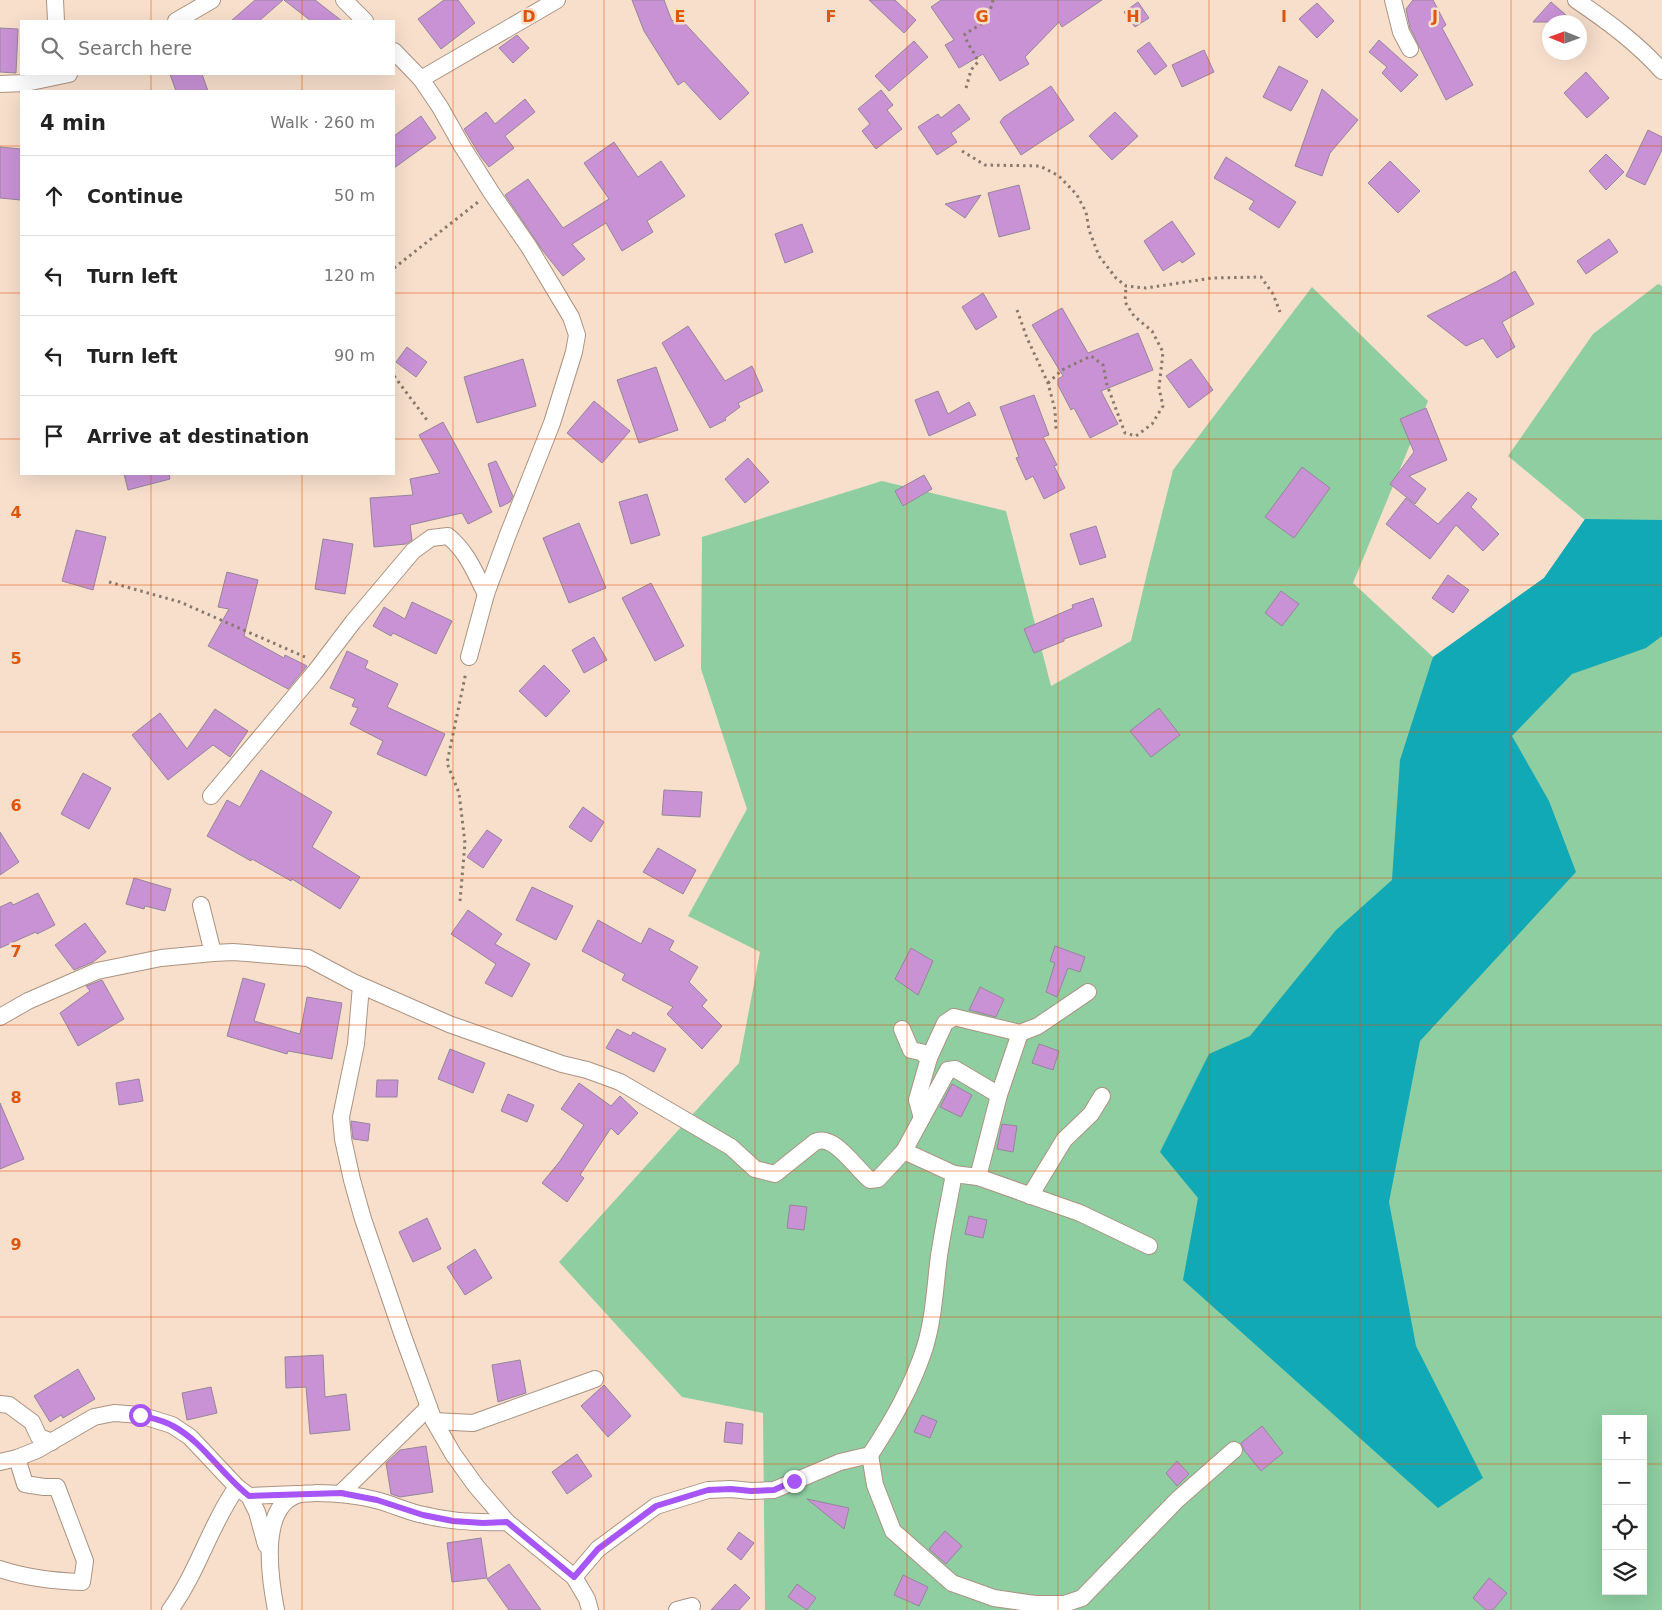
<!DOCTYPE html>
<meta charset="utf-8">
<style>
:root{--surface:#fff;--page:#f6f6f6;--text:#222;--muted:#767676;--line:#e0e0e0}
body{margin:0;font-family:"DejaVu Sans",sans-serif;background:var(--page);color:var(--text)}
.controls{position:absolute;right:15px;bottom:15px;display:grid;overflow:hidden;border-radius:0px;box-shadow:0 5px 20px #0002}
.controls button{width:45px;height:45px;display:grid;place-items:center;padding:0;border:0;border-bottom:1px solid var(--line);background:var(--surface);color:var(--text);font:25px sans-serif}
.compass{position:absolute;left:1542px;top:15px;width:45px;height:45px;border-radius:50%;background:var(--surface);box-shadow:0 5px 20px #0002;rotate:271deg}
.stop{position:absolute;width:15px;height:15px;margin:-11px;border:4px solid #a855f7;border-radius:50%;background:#fff}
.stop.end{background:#a855f7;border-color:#fff;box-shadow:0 1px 5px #0008}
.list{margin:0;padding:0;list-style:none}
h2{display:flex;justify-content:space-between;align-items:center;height:65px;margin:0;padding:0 20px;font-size:21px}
h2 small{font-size:16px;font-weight:400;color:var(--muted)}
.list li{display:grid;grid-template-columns:32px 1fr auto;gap:15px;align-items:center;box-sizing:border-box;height:80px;padding:0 20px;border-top:1px solid var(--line)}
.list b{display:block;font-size:19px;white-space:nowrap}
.list em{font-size:16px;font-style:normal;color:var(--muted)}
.icon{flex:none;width:28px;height:28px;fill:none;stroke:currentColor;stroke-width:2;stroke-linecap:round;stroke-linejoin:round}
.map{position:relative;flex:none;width:1662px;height:1610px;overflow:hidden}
.search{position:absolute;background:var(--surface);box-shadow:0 5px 20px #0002;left:20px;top:20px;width:375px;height:55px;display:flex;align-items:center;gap:12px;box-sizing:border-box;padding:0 18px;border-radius:0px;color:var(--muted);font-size:19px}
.panel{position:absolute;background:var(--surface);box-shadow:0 5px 20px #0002;left:20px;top:90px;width:375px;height:385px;border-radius:0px}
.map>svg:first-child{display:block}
.green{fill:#8fcea1;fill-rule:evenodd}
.water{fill:#10a9b5}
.building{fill:#c892d5;stroke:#96859b}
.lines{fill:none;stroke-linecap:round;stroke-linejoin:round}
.street-casing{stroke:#ab9382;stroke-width:18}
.path{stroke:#89786c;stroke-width:3;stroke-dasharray:2.5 4;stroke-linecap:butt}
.street{stroke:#fff;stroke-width:16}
.route{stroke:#a855f7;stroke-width:6}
.grid{fill:none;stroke:#de560c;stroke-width:1;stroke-opacity:0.55}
.grid-label{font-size:16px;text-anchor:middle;font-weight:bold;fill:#de560c;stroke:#f8dfcc;stroke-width:5;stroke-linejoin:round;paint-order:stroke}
</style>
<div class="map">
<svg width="1662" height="1610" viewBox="0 0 1662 1610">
<rect width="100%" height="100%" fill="#f8dfcc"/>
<path class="green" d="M1658,284L1662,286V1610H765L763,1413L682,1397L559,1262L739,1063L760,952L688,916L747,809L701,669L702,537L882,481L1006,511L1051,686L1131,641L1148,569L1173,470L1312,287L1428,401L1353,583L1433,657L1544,578L1585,520L1508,456L1593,334ZM1606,1419H1643V1591H1606Z"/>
<polygon class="water" points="1585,519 1662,520 1662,636 1646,648 1572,674 1512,736 1549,801 1576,872 1420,1041 1389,1202 1416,1346 1483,1478 1438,1508 1183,1280 1198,1198 1160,1152 1209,1054 1250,1036 1336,930 1392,880 1400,760 1433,657 1544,578"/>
<g class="building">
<polygon points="255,0 283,0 259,21 231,21"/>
<polygon points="284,0 315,0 342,21 311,21"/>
<polygon points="444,0 458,0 475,23 441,49 418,19"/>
<polygon points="632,0 664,0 672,21 679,17 749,93 720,120 684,81 678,85 644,31"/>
<polygon points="869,0 895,0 916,20 904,33"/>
<polygon points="941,0 1102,0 1062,27 1059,22 1025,57 1029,64 1000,81 983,54 959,68 945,45 954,40 931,7"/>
<polygon points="1413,0 1433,0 1446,25 1442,28 1473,85 1446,100 1410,28 1406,9"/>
<polygon points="1138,2 1149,18 1135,27 1124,12"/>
<polygon points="1551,2 1574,22 1533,22"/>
<polygon points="1317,3 1334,21 1317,38 1299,19"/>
<polygon points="0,28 18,29 16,73 0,72"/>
<polygon points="517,35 529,48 513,63 499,48"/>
<polygon points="1379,40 1418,75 1401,92 1382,73 1387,67 1369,52"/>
<polygon points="914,41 928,57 889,91 875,76"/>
<polygon points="1149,42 1167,66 1155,75 1137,51"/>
<polygon points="1204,50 1214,72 1182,87 1172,65"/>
<polygon points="1279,66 1308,81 1291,111 1263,97"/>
<polygon points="1586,72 1609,98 1587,118 1564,93"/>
<polygon points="170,74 202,74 208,91 176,91"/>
<polygon points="1051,86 1074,120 1021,155 1000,122 1004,117"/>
<polygon points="1322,89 1358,120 1330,153 1322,176 1295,166"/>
<polygon points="881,90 893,105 887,110 902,129 876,149 862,131 870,124 858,109"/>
<polygon points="525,99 535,112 505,136 514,148 489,167 481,157 464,129 486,112 495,124"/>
<polygon points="959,104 970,119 951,133 957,142 937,155 918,127 938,114 941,118"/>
<polygon points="1115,112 1138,136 1112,160 1089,136"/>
<polygon points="421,116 436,138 394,168 394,136"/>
<polygon points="1648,130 1662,137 1662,150 1645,185 1626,176"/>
<polygon points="614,142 638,177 661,161 685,196 647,221 653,232 622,251 606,223 572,244 585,259 563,276 543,251 505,195 528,179 563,228 609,199 584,163"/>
<polygon points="0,147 21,149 21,200 0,198"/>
<polygon points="1606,154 1624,172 1606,190 1589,171"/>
<polygon points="1226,157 1296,202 1279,228 1249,209 1254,201 1214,178"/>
<polygon points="1390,161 1420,191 1398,213 1368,183"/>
<polygon points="1019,185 1030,229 999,237 988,193"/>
<polygon points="981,195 965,218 945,204"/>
<polygon points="1172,221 1195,254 1182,263 1180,260 1163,271 1144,241"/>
<polygon points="802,224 813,252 785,263 775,234"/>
<polygon points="1609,239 1618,252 1586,274 1577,261"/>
<polygon points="1515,271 1534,304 1502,322 1515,347 1497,358 1483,338 1466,346 1427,316 1496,282"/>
<polygon points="983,293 997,317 976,330 962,307"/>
<polygon points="1062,308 1088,353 1138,333 1153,370 1101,391 1118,424 1090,438 1074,408 1071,410 1058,385 1058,379 1063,376 1032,325"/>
<polygon points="688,326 725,381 752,366 763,391 738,403 740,407 725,418 726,420 710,428 662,343"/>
<polygon points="407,347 427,362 416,377 396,362"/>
<polygon points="523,359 536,406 477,423 464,377"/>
<polygon points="1191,359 1213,390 1189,408 1166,376"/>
<polygon points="656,367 678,430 639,443 617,380"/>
<polygon points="938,391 948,414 969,402 976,415 929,436 915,400"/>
<polygon points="1034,395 1049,435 1043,437 1057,465 1054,466 1065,488 1044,499 1033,476 1026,480 1016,458 1019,457 1000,407"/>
<polygon points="594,401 630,431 602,463 567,433"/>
<polygon points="1426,408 1447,460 1409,476 1426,489 1415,504 1390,484 1414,452 1400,419"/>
<polygon points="443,422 492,512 468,524 462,513 410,525 412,540 406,544 374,547 370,498 413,495 410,479 440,473 419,435"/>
<polygon points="748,458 769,482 745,503 725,479"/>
<polygon points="496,461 513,496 510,502 500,507 488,464"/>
<polygon points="1302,467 1330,488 1294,538 1265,517"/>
<polygon points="124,474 169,474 170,479 128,490"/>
<polygon points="924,475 932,489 903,506 895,491"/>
<polygon points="1468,492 1477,499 1471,507 1499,534 1483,551 1456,525 1430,559 1386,524 1406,498 1438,524"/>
<polygon points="647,494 660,535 631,544 619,502"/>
<polygon points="579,523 606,588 569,603 543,538"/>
<polygon points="1096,526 1106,557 1080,565 1070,534"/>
<polygon points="76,530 106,537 93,590 62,581"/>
<polygon points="323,539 353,544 345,594 315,589"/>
<polygon points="227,572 258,580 244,636 284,658 285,655 307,666 288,689 208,646 229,609 218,607"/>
<polygon points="1448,575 1469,590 1453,613 1432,598"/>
<polygon points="651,583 684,646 655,661 622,598"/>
<polygon points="1281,591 1299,604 1282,626 1265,613"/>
<polygon points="1093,598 1102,626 1064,639 1064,641 1034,653 1024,629 1073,608 1072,605"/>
<polygon points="412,602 452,621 436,654 393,633 391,636 373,626 384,607 405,619"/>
<polygon points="594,637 607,660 584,673 572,650"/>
<polygon points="347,651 368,661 365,668 398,684 387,707 445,734 426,776 377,754 383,741 350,724 358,708 352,706 355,699 330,688"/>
<polygon points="544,665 570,691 546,717 519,691"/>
<polygon points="1159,708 1180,735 1151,757 1130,731"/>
<polygon points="215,709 248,731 230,757 213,745 168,780 132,735 160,713 187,749"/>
<polygon points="261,770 332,812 312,847 360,877 340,909 292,879 291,881 252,859 251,861 207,836 227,800 240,807"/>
<polygon points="83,773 111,788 89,829 61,814"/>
<polygon points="664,790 702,792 700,817 662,815"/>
<polygon points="583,807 604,822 591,842 569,827"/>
<polygon points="487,830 502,840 483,868 467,857"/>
<polygon points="0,832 19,862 0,875"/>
<polygon points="658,848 696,870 683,894 643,872"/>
<polygon points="134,878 171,889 165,911 145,906 144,909 126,904"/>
<polygon points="532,887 573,906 556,940 516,920"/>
<polygon points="38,893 55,925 37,934 36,932 0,948 0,907 11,902 13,905"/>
<polygon points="468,910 502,934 495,944 530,964 512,997 485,983 496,964 451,934"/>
<polygon points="598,920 641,944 649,928 674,941 669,950 698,967 689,982 707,1000 702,1006 722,1026 702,1049 667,1014 673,1007 622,980 625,974 582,951"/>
<polygon points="85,923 106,952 93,962 74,970 55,945"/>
<polygon points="1055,946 1085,957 1080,972 1068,968 1057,997 1046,992 1055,963 1050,961"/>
<polygon points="911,948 933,961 918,995 895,979"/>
<polygon points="243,978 265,984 254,1021 300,1034 307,997 342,1003 332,1059 288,1051 287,1054 227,1036"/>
<polygon points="102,980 124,1019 78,1046 60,1013 90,991 86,986"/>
<polygon points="980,987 1004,999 996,1017 969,1010"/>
<polygon points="617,1029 631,1036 633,1032 666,1049 654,1072 606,1048"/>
<polygon points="1039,1044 1059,1051 1053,1070 1032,1063"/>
<polygon points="450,1049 485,1063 473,1093 438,1079"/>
<polygon points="139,1079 143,1101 119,1105 116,1083"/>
<polygon points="377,1080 398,1080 397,1097 376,1097"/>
<polygon points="579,1083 611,1106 620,1096 638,1113 618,1135 611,1128 580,1175 584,1178 567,1202 542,1183 560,1161 584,1125 561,1109"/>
<polygon points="952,1084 972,1095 961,1117 940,1107"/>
<polygon points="508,1094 534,1105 527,1122 501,1111"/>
<polygon points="0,1103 24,1159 0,1169"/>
<polygon points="351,1121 370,1124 368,1141 353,1139"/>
<polygon points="1002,1124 1017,1126 1013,1152 997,1149"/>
<polygon points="790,1205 807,1207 804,1230 787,1228"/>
<polygon points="969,1216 987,1220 983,1238 965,1234"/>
<polygon points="427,1218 441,1249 413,1262 399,1232"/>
<polygon points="475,1249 492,1278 465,1295 447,1267"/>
<polygon points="323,1355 325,1397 346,1394 350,1430 310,1434 306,1387 286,1388 285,1357"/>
<polygon points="520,1360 526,1393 498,1402 492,1365"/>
<polygon points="78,1369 95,1399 63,1418 61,1415 50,1422 34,1396"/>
<polygon points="604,1385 631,1416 608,1437 581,1406"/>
<polygon points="211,1387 217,1413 187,1420 182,1393"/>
<polygon points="922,1415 937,1421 930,1438 914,1432"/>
<polygon points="726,1422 743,1424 742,1444 724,1442"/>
<polygon points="1262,1426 1283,1453 1261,1471 1244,1450 1241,1443"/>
<polygon points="426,1446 433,1492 400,1497 391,1494 386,1463 400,1450"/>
<polygon points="577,1454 592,1476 567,1494 552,1472"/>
<polygon points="1177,1461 1189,1474 1177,1486 1166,1473"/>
<polygon points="807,1499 849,1508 844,1529"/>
<polygon points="945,1531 962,1546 946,1564 929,1549"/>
<polygon points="739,1532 754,1543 741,1560 727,1549"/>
<polygon points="481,1538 487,1578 452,1582 447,1543"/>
<polygon points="509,1564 541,1610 509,1610 487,1579"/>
<polygon points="903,1575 928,1587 919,1606 894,1595"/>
<polygon points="1489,1578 1507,1593 1493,1610 1486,1610 1473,1598"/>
<polygon points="735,1584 750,1598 739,1610 711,1610"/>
<polygon points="797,1584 816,1598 807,1610 788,1597"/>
</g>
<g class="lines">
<g class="street-casing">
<g id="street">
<polyline points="55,0 56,21"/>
<polyline points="344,0 365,21"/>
<polyline points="1393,0 1401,32 1410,49"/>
<path d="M1576,0C1607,21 1637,43 1662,71"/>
<polyline points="176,21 212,0"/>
<polyline points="394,51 421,79 440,107 462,146 491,192 529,247 571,317 577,335 574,352 552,423 507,537 486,594 469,657"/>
<polyline points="421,79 557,0"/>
<polyline points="0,84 26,83 69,74"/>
<path d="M211,796L315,672L353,622L413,551L431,538L448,536C468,553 474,571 486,594"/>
<polyline points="201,905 213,953"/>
<polyline points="361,986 356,1044 341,1117 343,1139 352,1180 363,1219 403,1336 434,1421 453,1454 476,1486 507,1522"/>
<path d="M0,1017L28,1001L97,971L161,958L213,953L233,952L308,958L353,982L449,1024L562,1064L587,1070L620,1082L731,1147L755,1169L775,1174L815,1142C834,1133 856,1169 870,1180L878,1179L904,1151L948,1070L955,1069L999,1095"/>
<polyline points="902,1029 911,1050 921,1052 929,1058"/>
<polyline points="922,1118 917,1100 929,1058 945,1023 954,1017 1020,1033 1038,1026 1088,992"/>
<polyline points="904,1151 954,1174 978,1177 1080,1213 1149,1246"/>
<polyline points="978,1177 999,1095 1020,1033"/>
<polyline points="1030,1196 1064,1140 1091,1114 1102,1096"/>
<polyline points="0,1404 9,1405 32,1422 39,1437 52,1442"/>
<polyline points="434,1421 473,1423 595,1379"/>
<polyline points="870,1455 875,1485 893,1531 952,1583 994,1598 1035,1604 1064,1604 1082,1598 1177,1500 1234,1450"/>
<polyline points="0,1462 17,1458 37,1450 94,1417 114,1413 140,1415 172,1425 190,1437 237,1487 249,1496 257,1512 266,1545"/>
<polyline points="341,1493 429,1407"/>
<polyline points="249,1496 297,1494"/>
<path d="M0,1569C26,1578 54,1581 82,1582L85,1561L57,1487H44L25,1484L17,1458"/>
<path d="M574,1577L598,1549L656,1506L708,1490L731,1489L751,1491L774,1490L840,1462L870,1455C893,1420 912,1387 925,1347C934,1317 935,1287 939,1256C943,1229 949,1201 954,1174"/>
<path d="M170,1610C198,1572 210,1525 237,1487"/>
<path d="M276,1610C270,1579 258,1503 301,1494C305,1493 311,1494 316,1493C337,1493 356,1495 376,1500C392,1504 408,1512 424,1515C451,1522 479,1523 507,1522L574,1577L587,1599L590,1610"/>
<polyline points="677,1610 692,1606"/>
</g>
</g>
<g class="path">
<path d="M966,88L971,70L978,62C975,52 965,42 965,34L981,24L990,11L993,0"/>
<polyline points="962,151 985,165 1040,166 1059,176 1077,195 1086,212 1089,230 1099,256 1116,278 1126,286 1146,288 1212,278 1261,277 1273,294 1280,312"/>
<polyline points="394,268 478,202"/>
<polyline points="1017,310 1027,338 1048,383 1055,410 1056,430"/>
<polyline points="394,376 427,420"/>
<polyline points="1048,383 1062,370 1091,356 1103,365 1107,385 1125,433 1136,436 1152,424 1163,406 1159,388 1163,352 1152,331 1134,316 1125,302 1126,286"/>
<polyline points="109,582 180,602 305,657"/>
<polyline points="460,901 465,843 459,793 447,763 466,672"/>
</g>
<use href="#street" class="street"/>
</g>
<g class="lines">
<path class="route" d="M140,1415C151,1418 163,1420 173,1426C203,1442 222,1475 249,1496L341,1493L377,1500L423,1515L453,1521L483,1523L507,1522L574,1577L598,1549L656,1506L708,1490L731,1489L751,1491L774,1490L794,1481"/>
</g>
<path class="grid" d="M151,0V21M302,0V21M453,0V1610M604,0V1610M755,0V1610M907,0V1610M1058,0V1610M1209,0V1610M1360,0V1610M1511,0V1610M151,74V91M302,74V91M0,146H21M394,146H1662M0,293H21M394,293H1662M0,439H21M394,439H1662M151,474V1610M302,474V1610M0,585H1662M0,732H1662M0,878H1662M0,1025H1662M0,1171H1662M0,1317H1662M0,1464H1606M1643,1464H1662"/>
<g class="grid-label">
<text x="529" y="22">D</text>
<text x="680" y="22">E</text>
<text x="831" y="22">F</text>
<text x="982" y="22">G</text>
<text x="1133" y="22">H</text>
<text x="1284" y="22">I</text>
<text x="1435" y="22">J</text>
<text x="16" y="518">4</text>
<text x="16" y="664">5</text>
<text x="16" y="811">6</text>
<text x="16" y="957">7</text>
<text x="16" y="1103">8</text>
<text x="16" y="1250">9</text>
</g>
</svg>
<div class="controls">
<button>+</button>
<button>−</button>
<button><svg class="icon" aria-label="locate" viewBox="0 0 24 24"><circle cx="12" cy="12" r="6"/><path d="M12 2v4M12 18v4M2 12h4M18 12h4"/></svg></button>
<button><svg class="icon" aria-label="layers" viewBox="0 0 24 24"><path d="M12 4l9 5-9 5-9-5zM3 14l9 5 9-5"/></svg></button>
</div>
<svg class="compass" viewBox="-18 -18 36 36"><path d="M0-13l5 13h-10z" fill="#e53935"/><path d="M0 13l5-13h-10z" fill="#767676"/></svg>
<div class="stop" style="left:140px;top:1415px"></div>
<div class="stop end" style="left:794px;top:1481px"></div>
<div class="search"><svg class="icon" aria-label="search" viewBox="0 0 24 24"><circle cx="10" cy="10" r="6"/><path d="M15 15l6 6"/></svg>Search here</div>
<section class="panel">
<h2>4 min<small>Walk · 260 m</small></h2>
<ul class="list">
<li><svg class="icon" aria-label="ahead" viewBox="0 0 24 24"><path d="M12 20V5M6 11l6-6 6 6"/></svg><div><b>Continue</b></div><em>50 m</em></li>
<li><svg class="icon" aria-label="left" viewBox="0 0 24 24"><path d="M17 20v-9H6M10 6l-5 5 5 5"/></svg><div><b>Turn left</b></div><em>120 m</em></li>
<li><svg class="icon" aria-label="left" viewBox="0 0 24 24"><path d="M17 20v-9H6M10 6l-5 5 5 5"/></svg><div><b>Turn left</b></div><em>90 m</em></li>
<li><svg class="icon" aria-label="arrive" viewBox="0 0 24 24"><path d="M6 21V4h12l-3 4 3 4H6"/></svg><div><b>Arrive at destination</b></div></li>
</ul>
</section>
</div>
